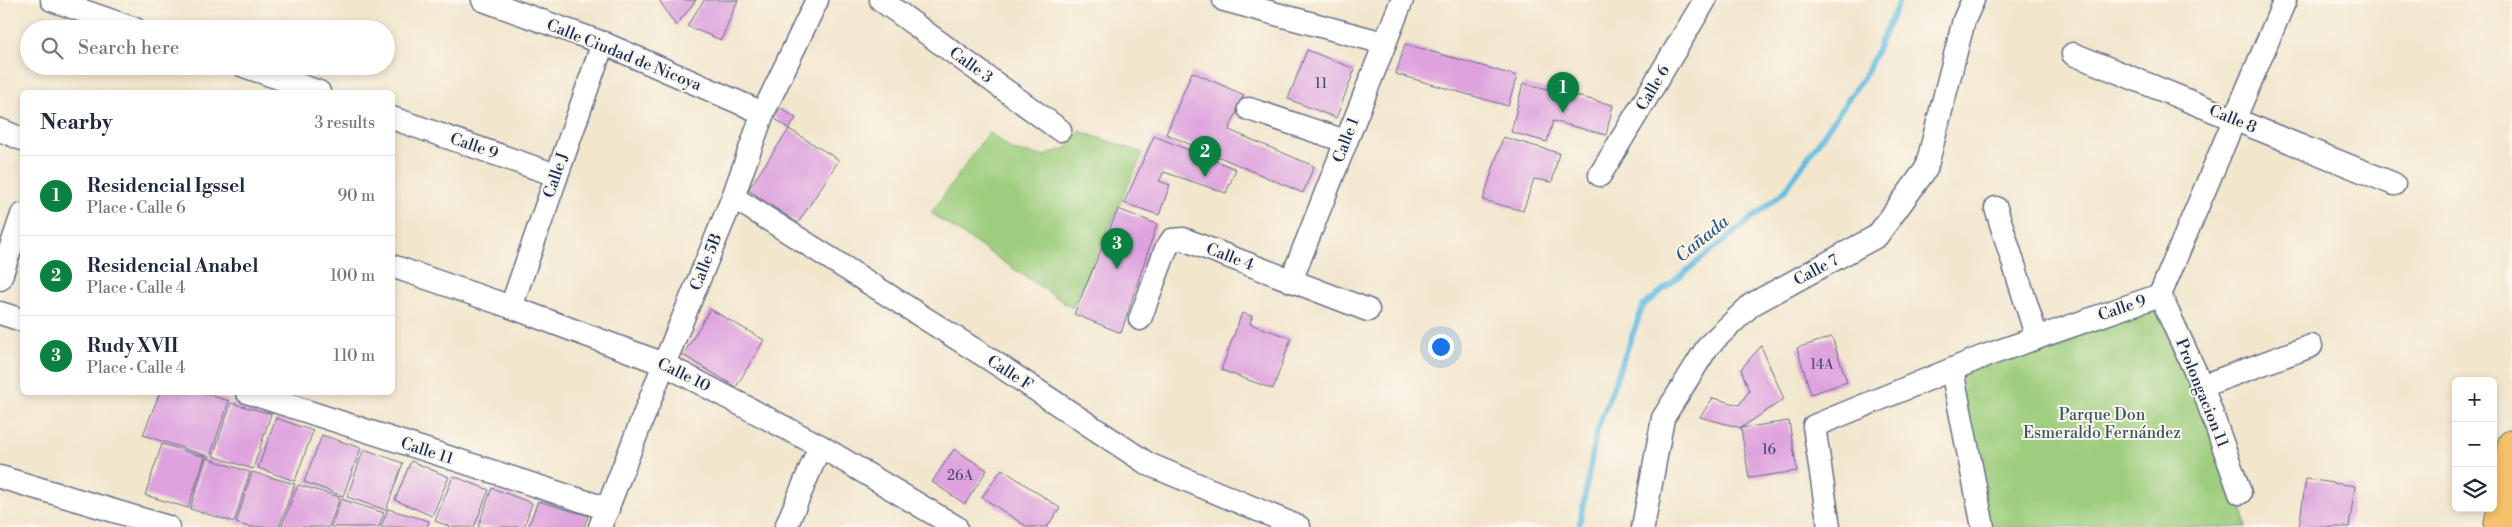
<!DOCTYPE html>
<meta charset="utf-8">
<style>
:root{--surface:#fff;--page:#f2f2f3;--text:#1f2937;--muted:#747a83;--line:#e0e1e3;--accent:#0b8043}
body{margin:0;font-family:"Libre Bodoni",serif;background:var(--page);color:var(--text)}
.controls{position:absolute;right:15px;bottom:15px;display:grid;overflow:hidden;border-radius:8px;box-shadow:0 2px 8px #0003}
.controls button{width:45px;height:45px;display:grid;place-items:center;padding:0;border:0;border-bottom:1px solid var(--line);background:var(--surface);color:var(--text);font:25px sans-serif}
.you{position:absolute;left:1440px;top:346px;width:18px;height:18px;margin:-12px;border:4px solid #fff;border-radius:50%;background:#1a73e8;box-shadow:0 0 0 8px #1a73e833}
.badge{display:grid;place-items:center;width:32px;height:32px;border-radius:50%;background:var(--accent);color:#fff;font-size:16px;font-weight:700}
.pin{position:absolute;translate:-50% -41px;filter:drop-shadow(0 1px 2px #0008)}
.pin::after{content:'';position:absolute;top:26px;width:18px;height:15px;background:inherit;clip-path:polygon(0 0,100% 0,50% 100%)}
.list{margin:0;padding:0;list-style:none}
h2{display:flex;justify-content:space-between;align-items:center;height:65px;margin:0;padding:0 20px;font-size:21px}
h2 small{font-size:16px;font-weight:400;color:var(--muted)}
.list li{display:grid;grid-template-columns:32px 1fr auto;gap:15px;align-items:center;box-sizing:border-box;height:80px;padding:0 20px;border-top:1px solid var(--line)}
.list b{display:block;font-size:19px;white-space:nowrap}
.list p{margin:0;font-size:16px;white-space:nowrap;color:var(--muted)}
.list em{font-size:16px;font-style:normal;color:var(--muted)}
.icon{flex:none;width:28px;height:28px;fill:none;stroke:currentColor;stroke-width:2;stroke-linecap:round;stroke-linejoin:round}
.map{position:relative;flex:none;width:2512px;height:527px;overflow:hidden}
.search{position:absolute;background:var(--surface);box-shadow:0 2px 8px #0003;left:20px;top:20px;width:375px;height:55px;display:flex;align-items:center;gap:12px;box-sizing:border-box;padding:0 18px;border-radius:28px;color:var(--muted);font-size:19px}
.panel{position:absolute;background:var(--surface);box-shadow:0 2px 8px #0003;left:20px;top:90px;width:375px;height:305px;border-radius:8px}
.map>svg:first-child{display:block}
.green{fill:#9dcd7d;stroke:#5c7e6e}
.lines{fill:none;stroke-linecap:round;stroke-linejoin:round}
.stream{stroke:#63bce0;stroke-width:5.5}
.building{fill:#dea3de}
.minor-casing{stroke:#666f85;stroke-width:25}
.major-casing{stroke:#666f85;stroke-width:30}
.minor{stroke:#fff;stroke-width:22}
.major{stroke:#f5c16b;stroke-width:28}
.labels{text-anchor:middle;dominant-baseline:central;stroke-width:4;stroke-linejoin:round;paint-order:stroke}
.number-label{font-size:14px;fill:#4c4c7e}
.street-label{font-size:16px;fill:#1b2f5e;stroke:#fbf7ec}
.park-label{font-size:16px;fill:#3c5666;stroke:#fbf7ec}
.water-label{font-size:18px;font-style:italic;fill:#315985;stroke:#fbf7ec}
</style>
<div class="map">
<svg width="2512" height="527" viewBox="0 0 2512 527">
<rect width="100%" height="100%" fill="#fbf7ec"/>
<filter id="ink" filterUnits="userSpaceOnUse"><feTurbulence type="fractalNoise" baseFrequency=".02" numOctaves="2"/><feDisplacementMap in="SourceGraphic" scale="10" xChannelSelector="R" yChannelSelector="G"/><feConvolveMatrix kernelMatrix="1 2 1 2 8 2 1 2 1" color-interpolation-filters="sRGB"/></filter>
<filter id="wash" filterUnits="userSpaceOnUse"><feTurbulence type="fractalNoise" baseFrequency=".0096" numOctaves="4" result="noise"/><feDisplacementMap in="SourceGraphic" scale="20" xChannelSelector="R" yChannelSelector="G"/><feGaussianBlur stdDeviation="1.12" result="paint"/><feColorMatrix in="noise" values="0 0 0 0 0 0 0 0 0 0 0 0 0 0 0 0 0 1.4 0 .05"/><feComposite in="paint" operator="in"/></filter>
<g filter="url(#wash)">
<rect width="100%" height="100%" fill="#f2e6cd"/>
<g class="green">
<polygon points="1079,131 1143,153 1072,308 931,213 989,132 1012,150 1043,156 1067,148"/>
<polygon points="2160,295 2240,493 2246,527 1983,527 1952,370"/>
</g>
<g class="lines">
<polyline class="stream" points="1579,527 1597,431 1643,306 1784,192 1867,72 1900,0"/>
</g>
<g id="blocks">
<g class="building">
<polygon points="659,0 696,0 676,26"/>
<polygon points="704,0 738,0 721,40 687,26"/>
<polygon points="1405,44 1517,76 1508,106 1396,74"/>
<polygon points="1307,50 1355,69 1336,118 1288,99"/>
<polygon points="1192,72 1244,95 1229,130 1314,166 1303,193 1166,134"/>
<polygon points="1523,83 1613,105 1606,135 1553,121 1547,142 1511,132"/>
<polygon points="781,108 796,118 789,129 774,118"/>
<polygon points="789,129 839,160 798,223 748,190"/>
<polygon points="1154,136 1236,169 1226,193 1164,172 1159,181 1170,185 1159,215 1124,203"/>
<polygon points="1503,137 1559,153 1552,182 1534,179 1523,211 1483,200"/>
<polygon points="1118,209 1157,224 1121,333 1074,314"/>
<polygon points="710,309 764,340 736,387 683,355"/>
<polygon points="1242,313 1252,316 1250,324 1291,338 1273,389 1221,370"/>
<polygon points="1832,337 1847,382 1811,394 1797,348"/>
<polygon points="1761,346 1784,399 1741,428 1789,421 1797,471 1749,478 1741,428 1700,417 1713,398 1739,405 1749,391 1741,369"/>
<polygon points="160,392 200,392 229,401 210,457 143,435"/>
<polygon points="231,403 271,414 253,469 213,456"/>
<polygon points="276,418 313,431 295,481 258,468"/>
<polygon points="322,435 361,448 343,496 304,482"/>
<polygon points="162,444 205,457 188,508 145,495"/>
<polygon points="364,449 403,463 386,510 347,497"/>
<polygon points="954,449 987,470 965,504 932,482"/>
<polygon points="206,458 250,472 234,522 190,509"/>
<polygon points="411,461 449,477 432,516 395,500"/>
<polygon points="1002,469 1060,508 1047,527 1027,527 982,497"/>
<polygon points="252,472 295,484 279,527 250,527 236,523"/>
<polygon points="453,476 489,490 474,527 451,527 435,521"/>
<polygon points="2306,479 2355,486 2349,527 2299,527"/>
<polygon points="298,485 340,497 329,527 281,527"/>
<polygon points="492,488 532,503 524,527 478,527"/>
<polygon points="341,499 384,513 379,527 331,527"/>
<polygon points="538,501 588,516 584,527 528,527"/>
<polygon points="388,509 429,521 427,527 381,527"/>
</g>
</g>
</g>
<g filter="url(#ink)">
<use href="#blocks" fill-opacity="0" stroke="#666f85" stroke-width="1"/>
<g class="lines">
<g class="minor-casing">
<g id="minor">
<polyline points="52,0 135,29"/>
<polyline points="483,0 603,43 763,113"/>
<polyline points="881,0 1060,130"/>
<polyline points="1224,0 1384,43"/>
<polyline points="2073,54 2394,184"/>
<polyline points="244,66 319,92"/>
<polyline points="1249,109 1345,141"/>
<polyline points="392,118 556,175"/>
<polyline points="0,130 22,139"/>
<polyline points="1600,175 1705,0"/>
<polyline points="733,197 994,362 1148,464 1299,527"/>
<polyline points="1996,208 2037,338"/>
<polyline points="392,266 511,307 664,364 820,446 956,527"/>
<polyline points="0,279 22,215"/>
<polyline points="1291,281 1402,0"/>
<polyline points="2160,295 2202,386 2240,493"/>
<polyline points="511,307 603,43"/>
<polyline points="0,313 22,320"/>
<polyline points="1140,319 1166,249 1172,240 1183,239 1368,310"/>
<polyline points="1952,370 1983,527"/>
<polyline points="2202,386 2311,346"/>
<polyline points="247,392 608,509"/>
<polyline points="0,477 168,527"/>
<polyline points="600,527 664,364 733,197 763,113 817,0"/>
<polyline points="786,527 820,446"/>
<polyline points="1643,527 1663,418 1708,346 1751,305 1877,236 1926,169 1964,20 1973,0"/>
<polyline points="1829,527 1814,426 1982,357 2160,295 2285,0"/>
</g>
</g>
<g class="major-casing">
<polyline id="major" points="2498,527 2512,444"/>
</g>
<use href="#minor" class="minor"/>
<use href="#major" class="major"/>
</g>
</g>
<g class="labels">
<g class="number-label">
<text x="1321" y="84">11</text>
<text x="1822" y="365">14A</text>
<text x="1769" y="450">16</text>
<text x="960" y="476">26A</text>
</g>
<g class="street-label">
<text transform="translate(624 55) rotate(22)">Calle Ciudad de Nicoya</text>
<text transform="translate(971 65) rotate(36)">Calle 3</text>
<text transform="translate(1653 88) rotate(-59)">Calle 6</text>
<text transform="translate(2233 119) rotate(22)">Calle 8</text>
<text transform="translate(1346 140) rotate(-69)">Calle 1</text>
<text transform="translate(474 146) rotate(19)">Calle 9</text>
<text transform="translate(556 175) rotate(-71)">Calle J</text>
<text transform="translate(1230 257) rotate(21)">Calle 4</text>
<text transform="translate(706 262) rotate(-68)">Calle 5B</text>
<text transform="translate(1816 270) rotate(-28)">Calle 7</text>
<text transform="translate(2122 308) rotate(-19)">Calle 9</text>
<text transform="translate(1010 373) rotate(33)">Calle F</text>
<text transform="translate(684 375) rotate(26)">Calle 10</text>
<text transform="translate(2202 393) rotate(68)">Prolongacion 11</text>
<text transform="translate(427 451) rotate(18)">Calle 11</text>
</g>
<g class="park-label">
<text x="2102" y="415">Parque Don<tspan x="2102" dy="18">Esmeraldo Fernández</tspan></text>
</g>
<g class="water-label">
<text transform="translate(1702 239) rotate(-39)">Cañada</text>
</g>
</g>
</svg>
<div class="controls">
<button>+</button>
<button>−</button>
<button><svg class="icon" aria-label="layers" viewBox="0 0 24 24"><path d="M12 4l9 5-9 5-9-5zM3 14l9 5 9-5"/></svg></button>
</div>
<div class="you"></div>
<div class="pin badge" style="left:1563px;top:113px">1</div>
<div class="pin badge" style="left:1205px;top:177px">2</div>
<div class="pin badge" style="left:1117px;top:269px">3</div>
<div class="search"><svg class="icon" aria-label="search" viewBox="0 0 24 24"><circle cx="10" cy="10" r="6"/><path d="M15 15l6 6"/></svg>Search here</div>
<section class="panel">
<h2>Nearby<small>3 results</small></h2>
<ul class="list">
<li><span class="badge">1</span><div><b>Residencial Igssel</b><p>Place · Calle 6</p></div><em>90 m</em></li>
<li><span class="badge">2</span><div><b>Residencial Anabel</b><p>Place · Calle 4</p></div><em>100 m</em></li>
<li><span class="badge">3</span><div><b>Rudy XVII</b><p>Place · Calle 4</p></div><em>110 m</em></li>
</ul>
</section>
</div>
